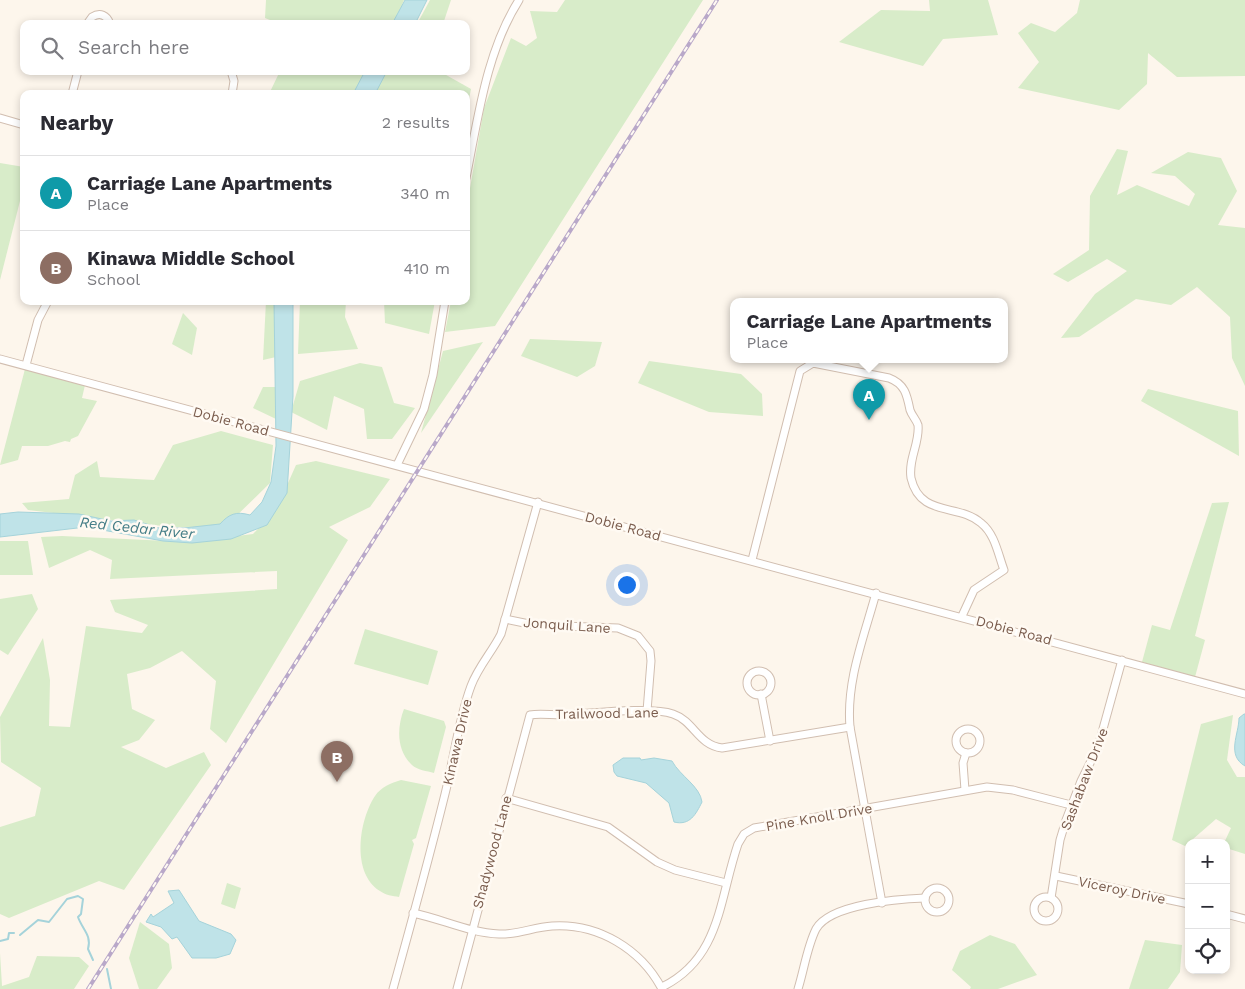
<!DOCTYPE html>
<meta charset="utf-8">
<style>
:root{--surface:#fff;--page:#f2f2f3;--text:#2b2b33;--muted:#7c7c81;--line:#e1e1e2;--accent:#1a73e8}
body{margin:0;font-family:"Work Sans",sans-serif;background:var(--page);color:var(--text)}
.controls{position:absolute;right:15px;bottom:15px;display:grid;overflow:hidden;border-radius:10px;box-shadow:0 2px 8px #0003}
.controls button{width:45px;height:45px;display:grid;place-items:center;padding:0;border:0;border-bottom:1px solid var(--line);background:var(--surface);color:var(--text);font:25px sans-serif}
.you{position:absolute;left:626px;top:584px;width:18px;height:18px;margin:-12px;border:4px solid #fff;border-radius:50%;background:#1a73e8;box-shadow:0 0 0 8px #1a73e833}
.badge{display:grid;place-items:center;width:32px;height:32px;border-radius:50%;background:var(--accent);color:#fff;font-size:16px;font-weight:700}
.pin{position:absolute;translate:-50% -41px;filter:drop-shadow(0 1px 2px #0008)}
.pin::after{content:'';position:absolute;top:26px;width:18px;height:15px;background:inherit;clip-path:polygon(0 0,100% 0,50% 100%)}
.popup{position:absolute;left:730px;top:298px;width:278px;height:65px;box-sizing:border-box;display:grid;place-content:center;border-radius:10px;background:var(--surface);filter:drop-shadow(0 1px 4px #0005);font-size:16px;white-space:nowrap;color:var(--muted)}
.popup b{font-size:19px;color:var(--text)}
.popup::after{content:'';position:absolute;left:50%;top:100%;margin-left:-10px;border:10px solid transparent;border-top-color:var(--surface)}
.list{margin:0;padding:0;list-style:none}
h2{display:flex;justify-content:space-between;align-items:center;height:65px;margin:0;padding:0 20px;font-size:21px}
h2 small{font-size:16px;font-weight:400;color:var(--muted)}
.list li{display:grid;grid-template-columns:32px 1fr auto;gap:15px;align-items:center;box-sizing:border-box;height:75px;padding:0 20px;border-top:1px solid var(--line)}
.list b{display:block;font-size:19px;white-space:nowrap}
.list p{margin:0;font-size:16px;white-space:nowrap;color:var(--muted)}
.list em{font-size:16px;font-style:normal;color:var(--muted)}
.icon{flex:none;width:28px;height:28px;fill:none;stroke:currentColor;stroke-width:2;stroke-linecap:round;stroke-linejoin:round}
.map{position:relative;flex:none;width:1245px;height:989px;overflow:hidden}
.search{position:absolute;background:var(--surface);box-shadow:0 2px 8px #0003;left:20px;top:20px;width:450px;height:55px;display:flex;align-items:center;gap:12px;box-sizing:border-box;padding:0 18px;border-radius:10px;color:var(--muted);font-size:19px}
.panel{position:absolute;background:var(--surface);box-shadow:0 2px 8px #0003;left:20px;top:90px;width:450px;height:215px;border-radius:10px}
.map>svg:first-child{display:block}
.green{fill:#d8ecc9}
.water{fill:#bfe3e8;stroke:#a5d3da}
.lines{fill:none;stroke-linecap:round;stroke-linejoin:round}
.stream{stroke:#a5d3da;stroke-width:2}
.minor-casing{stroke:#d1beb0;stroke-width:9}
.minor{stroke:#fff;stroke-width:7}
.rail-casing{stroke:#b9a8c9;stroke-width:4}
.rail{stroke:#fffaf3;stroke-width:2;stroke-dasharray:5.5;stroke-linecap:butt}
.labels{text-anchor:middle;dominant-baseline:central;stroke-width:5;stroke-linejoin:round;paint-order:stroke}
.street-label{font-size:14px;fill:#7a5c4d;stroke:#fffaf3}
.water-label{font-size:15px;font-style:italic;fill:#437c86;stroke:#fffaf3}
</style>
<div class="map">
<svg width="1245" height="989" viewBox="0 0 1245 989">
<rect width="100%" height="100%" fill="#fdf6ec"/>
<g class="green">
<polygon points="266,0 404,0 402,5 407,24 280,24 265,18"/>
<polygon points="430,0 451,0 443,24 417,24"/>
<polygon points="565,0 703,0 495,326 445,332 451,301 466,301 466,211 484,108 511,38 526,46 537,38 530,11 557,12"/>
<polygon points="929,0 988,0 998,35 943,39 923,66 839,42 881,10 930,11"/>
<polygon points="1080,0 1245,0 1245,76 1177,77 1148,53 1147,84 1119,110 1018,88 1039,62 1018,33 1031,23 1055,32 1077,13"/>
<polygon points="280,71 439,71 471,89 466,114 466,94 269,94"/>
<polygon points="1117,149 1128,151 1117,195 1137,185 1189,206 1195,194 1175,176 1151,173 1188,152 1221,158 1237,191 1218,225 1245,228 1245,386 1232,358 1230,317 1197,287 1171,305 1136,299 1079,337 1061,338 1095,294 1127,271 1107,259 1068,282 1053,274 1089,250 1090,196"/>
<polygon points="0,163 24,167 24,197 21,197 0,280"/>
<polygon points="266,301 276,301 276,357 263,360"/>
<polygon points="300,301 346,301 345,317 358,349 298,354"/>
<polygon points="384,301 435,301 429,334 385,323"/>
<polygon points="183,313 197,328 192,355 172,344"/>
<polygon points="530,339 602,342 595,366 577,377 521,356"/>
<polygon points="483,342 421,433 443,351"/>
<polygon points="649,361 741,374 762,394 763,416 709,412 638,383"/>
<polygon points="360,363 382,367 394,403 415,408 392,439 367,439 364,409 334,396 327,430 291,412 300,381"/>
<polygon points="25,369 85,385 82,398 97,401 78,436 71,439 70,442 65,441 48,446 22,446 18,460 0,465"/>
<polygon points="263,387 277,387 276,419 253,408"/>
<polygon points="1148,389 1238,411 1239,456 1141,401"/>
<polygon points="221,431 273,445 270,483 225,527 171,527 28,510 22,503 69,499 75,475 97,461 100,477 154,480 173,445"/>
<polygon points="316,461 390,479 370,507 329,527 348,540 226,743 210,729 216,681 182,651 150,668 127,674 132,709 155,720 139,740 121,747 166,768 204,752 211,765 124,890 99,881 9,918 0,914 0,827 35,816 41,788 1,762 0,717 43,638 50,680 49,726 70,727 86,626 142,633 148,625 115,612 110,600 277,589 277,571 110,579 112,560 90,550 49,568 41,537 62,536 189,542 253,534 276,510 296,465"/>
<polygon points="1229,502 1195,636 1205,640 1195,677 1142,662 1152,625 1170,630 1212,503"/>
<polygon points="0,541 28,541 33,575 0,575"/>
<polygon points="32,594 38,609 8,655 0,650 0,599"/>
<polygon points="365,629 438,651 428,685 354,664"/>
<path d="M404,709L444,721L446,727L434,773C427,771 417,770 412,765C396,750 397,727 404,709Z"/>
<polygon points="1233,715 1227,760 1237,777 1245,777 1245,854 1226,848 1224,843 1231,828 1216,819 1185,846 1172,840 1201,724"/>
<path d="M401,780L431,786L416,838L412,840L414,844L399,897C393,896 385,895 380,891C351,873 359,820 375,796C381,787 391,783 401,780Z"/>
<polygon points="227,883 241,888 235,909 221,904"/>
<polygon points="140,922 169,944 172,968 157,989 139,989 129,958"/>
<polygon points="990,935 1015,944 1037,975 998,989 970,989 971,987 952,970 960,951"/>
<polygon points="1145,940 1182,945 1180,972 1168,989 1129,989"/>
<polygon points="0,953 2,986 29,977 37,956 79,957 89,966 74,989 0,989"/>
</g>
<g class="water">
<polygon points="405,0 427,0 415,24 392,24"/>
<polygon points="365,71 387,71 375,94 353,94"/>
<path d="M274,301H293V396L287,493L267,525L231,539L192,543L163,541L86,527L0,537V514L18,512L79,514L111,521L134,520L159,528H184L220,524C229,514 236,511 250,515L262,502L271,482L276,446Z"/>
<path d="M1244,714H1245V766C1226,755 1239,734 1239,718Z"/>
<path d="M623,758H640L641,760L654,758L672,761C680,776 700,786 702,802C696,814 690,826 674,822L669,803L646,783L617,776L614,772L613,765Z"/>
<polygon points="179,890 199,921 231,934 236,940 230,954 216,958 192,958 177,937 172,939 161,927 146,922 151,914 153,917 174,903 168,891"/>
</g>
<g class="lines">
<g class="stream">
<path d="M20,935L38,920L49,922L67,899L78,896L83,899L81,914L78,917C82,929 92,935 88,949L93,960"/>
<polyline points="0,941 8,939 9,933 14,933"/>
<polyline points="107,969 111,989"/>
</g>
<g class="minor-casing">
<g id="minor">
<path d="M87,24L92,17C100,12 107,15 110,24"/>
<polyline points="231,71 234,81 232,94"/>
<polyline points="72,94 78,71"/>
<polyline points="0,118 24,125"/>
<path d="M466,178C478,119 486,52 519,0"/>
<polyline points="0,359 1245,694"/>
<polyline points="26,365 38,320 48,301"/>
<polyline points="397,465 424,409 433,375 445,301"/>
<path d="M752,560L800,371L813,363L889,378C905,384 907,395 910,410C912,416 916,419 918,425C920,443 908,459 911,478C920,518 959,503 981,523C995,534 998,554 1004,570L974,590L962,616"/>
<path d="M876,593C864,637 846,681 850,727L882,903"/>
<polyline points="505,619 534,625 618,628 638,636 650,651 651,661 647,711"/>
<circle cx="759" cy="683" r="12"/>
<polyline points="761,694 770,741"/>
<circle cx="968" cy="741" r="12"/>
<polyline points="965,790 963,763 966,753"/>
<polyline points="506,798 608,827 657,862 675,870 726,883"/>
<polyline points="1056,876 1189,904"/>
<circle cx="937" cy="900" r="12"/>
<circle cx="1046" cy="909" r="12"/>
<polyline points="1051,898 1060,840 1066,820 1081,781 1098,747 1122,660"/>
<path d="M413,913C442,919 470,933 499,934C517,935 534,927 552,926C598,923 641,949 662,989"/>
<polyline points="1226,914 1245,919"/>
<path d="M662,987C721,958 719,899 738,844L744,834L754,828L987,787L1013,790L1071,805"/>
<path d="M393,989C411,924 429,859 445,794C454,758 458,721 471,686C478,667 492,652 501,634L538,502"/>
<path d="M457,989L530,715C540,713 550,715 561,715C588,714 650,706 673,714C694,721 698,745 722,748L850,727"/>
<path d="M798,989C804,970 807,947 816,929C830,904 898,899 925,898"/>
</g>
</g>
<use href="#minor" class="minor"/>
<g class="rail-casing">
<polyline id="rail" points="88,989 717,0"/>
</g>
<use href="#rail" class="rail"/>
</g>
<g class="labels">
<g class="street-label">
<text transform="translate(231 421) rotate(15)">Dobie Road</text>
<text transform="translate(623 526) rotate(15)">Dobie Road</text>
<text transform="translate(567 625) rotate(4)">Jonquil Lane</text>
<text transform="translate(1014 630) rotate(15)">Dobie Road</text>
<text transform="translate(607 713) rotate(-1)">Trailwood Lane</text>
<text transform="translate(457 742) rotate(-77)">Kinawa Drive</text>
<text transform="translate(1084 779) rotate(-69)">Sashabaw Drive</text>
<text transform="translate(819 817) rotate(-10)">Pine Knoll Drive</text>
<text transform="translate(492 852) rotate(-75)">Shadywood Lane</text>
<text transform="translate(1122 890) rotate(12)">Viceroy Drive</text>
</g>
<g class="water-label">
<text transform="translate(137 528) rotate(6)">Red Cedar River</text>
</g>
</g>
</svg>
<div class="controls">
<button>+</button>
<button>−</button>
<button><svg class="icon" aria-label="locate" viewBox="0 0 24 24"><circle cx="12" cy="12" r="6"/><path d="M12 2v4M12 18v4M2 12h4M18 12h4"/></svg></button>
</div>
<div class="you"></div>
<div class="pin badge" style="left:869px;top:420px;background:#0f9aa8">A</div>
<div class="popup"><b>Carriage Lane Apartments</b>Place</div>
<div class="pin badge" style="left:337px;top:782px;background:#8d6e63">B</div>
<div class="search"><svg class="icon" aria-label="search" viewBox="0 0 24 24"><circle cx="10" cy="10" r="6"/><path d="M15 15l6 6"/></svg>Search here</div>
<section class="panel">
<h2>Nearby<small>2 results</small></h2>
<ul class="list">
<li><span class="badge" style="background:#0f9aa8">A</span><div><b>Carriage Lane Apartments</b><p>Place</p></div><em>340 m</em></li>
<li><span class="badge" style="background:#8d6e63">B</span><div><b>Kinawa Middle School</b><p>School</p></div><em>410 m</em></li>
</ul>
</section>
</div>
